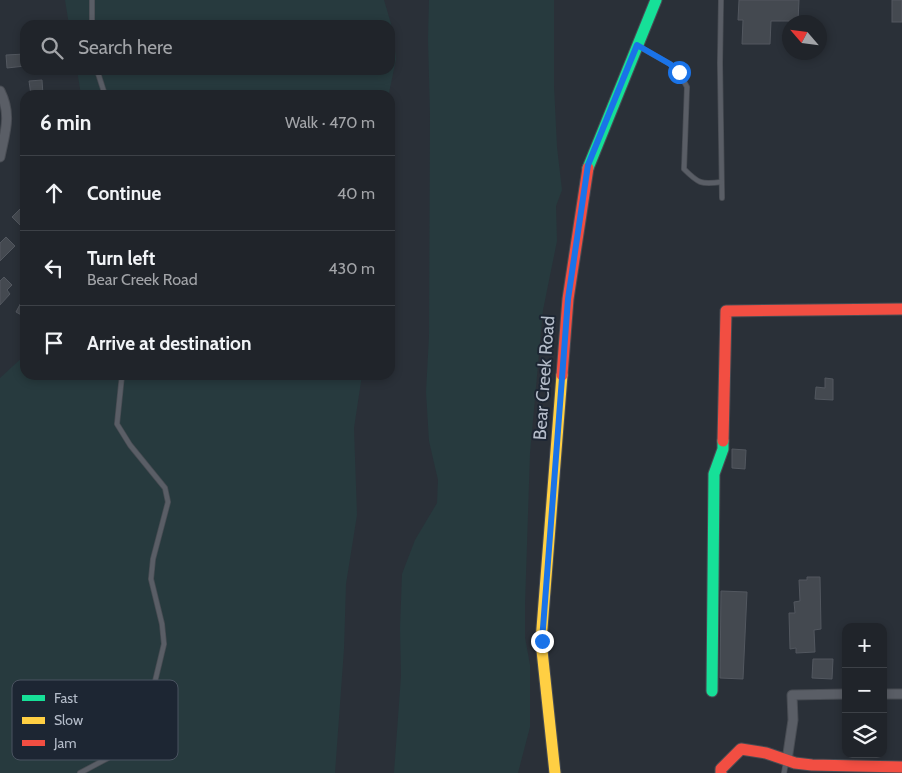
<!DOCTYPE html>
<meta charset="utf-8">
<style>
:root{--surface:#20242a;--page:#282c32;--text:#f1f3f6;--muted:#a2a4a8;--line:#3d4147}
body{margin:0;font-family:Cabin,sans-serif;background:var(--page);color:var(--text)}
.controls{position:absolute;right:15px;bottom:15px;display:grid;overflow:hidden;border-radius:10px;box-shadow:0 2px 8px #0003}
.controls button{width:45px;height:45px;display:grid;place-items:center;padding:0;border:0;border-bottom:1px solid var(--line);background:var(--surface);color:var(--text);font:25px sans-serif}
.compass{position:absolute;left:782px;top:15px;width:45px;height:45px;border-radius:50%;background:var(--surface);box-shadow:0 2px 8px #0003;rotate:298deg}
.stop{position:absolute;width:15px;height:15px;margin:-11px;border:4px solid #1a73e8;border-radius:50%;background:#fff}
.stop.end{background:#1a73e8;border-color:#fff;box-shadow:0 1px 5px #0008}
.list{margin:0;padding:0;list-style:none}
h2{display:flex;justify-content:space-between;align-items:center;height:65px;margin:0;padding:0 20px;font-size:21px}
h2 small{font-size:16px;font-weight:400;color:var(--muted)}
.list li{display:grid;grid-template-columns:32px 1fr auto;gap:15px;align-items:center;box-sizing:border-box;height:75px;padding:0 20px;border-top:1px solid var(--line)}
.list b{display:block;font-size:19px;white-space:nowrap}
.list p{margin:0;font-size:16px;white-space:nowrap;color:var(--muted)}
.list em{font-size:16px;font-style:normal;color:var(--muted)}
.icon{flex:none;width:28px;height:28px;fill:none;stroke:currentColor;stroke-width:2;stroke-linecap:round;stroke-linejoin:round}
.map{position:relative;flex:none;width:902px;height:773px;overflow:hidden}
.search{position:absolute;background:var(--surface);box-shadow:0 2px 8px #0003;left:20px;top:20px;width:375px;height:55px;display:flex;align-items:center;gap:12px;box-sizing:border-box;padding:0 18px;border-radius:15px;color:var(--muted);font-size:19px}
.panel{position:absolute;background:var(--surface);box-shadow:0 2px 8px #0003;left:20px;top:90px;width:375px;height:290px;border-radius:15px}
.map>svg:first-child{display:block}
.green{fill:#273a3e}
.building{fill:#444950;stroke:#52575f}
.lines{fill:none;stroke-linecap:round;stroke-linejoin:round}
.lane-casing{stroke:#484c53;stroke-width:6}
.street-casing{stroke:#484c53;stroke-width:11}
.fast-casing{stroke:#484c53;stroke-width:13}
.slow-casing{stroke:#484c53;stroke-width:13}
.jam-casing{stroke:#484c53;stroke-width:13}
.lane{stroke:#5a5e66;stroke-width:4.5}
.street{stroke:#5a5e66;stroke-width:9}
.fast{stroke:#16e098;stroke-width:11}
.slow{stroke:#ffcf43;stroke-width:11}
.jam{stroke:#f24e42;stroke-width:11}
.route{stroke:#1a73e8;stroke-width:6}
.labels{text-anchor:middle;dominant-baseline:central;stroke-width:4;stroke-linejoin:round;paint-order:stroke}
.street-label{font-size:18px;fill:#b4bcc9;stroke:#1d2633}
.key{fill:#1d2633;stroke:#4a5360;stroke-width:1}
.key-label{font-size:14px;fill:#b4bcc9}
</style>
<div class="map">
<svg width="902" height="773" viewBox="0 0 902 773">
<rect width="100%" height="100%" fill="#2a3038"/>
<g class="green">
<polygon points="65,0 384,0 392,27 396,59 389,93 388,95 81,95 77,70 390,70 390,25 69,25"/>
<polygon points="429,0 554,0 554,86 557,147 562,190 556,206 557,241 543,310 530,453 525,605 525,637 530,665 530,727 518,773 394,773 401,676 400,628 402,574 415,540 437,503 438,480 429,441 426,392 429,336 430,115 428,39"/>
<polygon points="25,355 25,375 362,375 354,428 357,515 346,584 344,649 335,773 0,773 0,378"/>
</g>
<g class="building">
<polygon points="739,0 799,0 798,21 771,21 770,44 742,44 743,20 738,20"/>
<rect x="892" y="0" width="10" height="22"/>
<polygon points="25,54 25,66 7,68 6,55"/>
<polygon points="42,80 43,95 31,95 29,81"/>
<polygon points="25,204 25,222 21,226 12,217"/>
<polygon points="6,237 15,246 0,261 0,243"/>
<polygon points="4,277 12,285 7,290 10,294 0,305 0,281"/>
<polygon points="25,295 25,317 16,312"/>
<polygon points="825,378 833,379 833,400 815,399 816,387 825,388"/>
<polygon points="732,449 746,450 745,469 732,468"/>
<polygon points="807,577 820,577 821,629 814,630 815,652 796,653 796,648 790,649 789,613 795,613 794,602 800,601 799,580 807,580"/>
<polygon points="721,591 747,592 743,679 720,678"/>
<polygon points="813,659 833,659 832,679 812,678"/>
</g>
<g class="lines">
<g class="lane-casing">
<g id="lane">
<polyline points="92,0 92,25"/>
<polyline points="721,0 720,63 722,198"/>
<path d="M638,46L670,64L679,72L687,87L684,169C698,183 701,185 721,182"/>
<polyline points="97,70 105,95"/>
<polyline points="80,773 108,758 136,739 146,719 164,644 162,624 151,579 153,559 168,502 165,488 130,445 117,424 122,375"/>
<polyline points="784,773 786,762"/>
</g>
</g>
<g class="street-casing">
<g id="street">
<path d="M0,91C12,115 5,132 0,157"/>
<polyline points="883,694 902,694"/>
<polyline points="787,760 793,720 792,695 846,694"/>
</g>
</g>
<g class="fast-casing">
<g id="fast">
<polyline points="588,168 656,0"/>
<polyline points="712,691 714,474 723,449 723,441"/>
</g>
</g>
<g class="slow-casing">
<polyline id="slow" points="555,773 541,641 562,375"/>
</g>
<g class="jam-casing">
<g id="jam">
<polyline points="562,375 568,299 588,168"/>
<polyline points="723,441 726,311 902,309"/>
<polyline points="721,773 721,769 741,749 766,753 795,763 812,765 902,767"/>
</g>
</g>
<use href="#lane" class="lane"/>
<use href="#street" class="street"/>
<use href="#fast" class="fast"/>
<use href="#slow" class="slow"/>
<use href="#jam" class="jam"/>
</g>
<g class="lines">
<polyline class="route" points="542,641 568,299 588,165 637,45 670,64 679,72"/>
</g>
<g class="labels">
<g class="street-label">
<text transform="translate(544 378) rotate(-86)">Bear Creek Road</text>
</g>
</g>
<rect x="12" y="680" width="166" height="80" rx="8" class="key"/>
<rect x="22" y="695" width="23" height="6" fill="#16e098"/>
<rect x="22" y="717" width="23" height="7" fill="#ffcf43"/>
<rect x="22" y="740" width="23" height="6" fill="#f24e42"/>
<g class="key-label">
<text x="54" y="703">Fast</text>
<text x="54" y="725">Slow</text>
<text x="54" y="748">Jam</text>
</g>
</svg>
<div class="controls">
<button>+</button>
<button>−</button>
<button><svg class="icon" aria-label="layers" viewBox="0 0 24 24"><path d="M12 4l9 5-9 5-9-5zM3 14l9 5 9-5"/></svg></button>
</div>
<svg class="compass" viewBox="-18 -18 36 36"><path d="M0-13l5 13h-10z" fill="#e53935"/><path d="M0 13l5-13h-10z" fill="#a2a4a8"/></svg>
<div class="stop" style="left:679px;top:72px"></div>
<div class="stop end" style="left:542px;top:641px"></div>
<div class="search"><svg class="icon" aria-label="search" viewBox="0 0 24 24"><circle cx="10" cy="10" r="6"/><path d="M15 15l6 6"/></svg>Search here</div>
<section class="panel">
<h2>6 min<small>Walk · 470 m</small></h2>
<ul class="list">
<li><svg class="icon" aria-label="ahead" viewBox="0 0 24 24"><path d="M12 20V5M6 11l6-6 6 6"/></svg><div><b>Continue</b></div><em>40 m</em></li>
<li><svg class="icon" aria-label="left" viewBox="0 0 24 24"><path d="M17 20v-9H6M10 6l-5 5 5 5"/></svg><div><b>Turn left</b><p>Bear Creek Road</p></div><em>430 m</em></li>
<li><svg class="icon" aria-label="arrive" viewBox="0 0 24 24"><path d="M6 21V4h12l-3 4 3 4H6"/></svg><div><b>Arrive at destination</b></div></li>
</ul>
</section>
</div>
